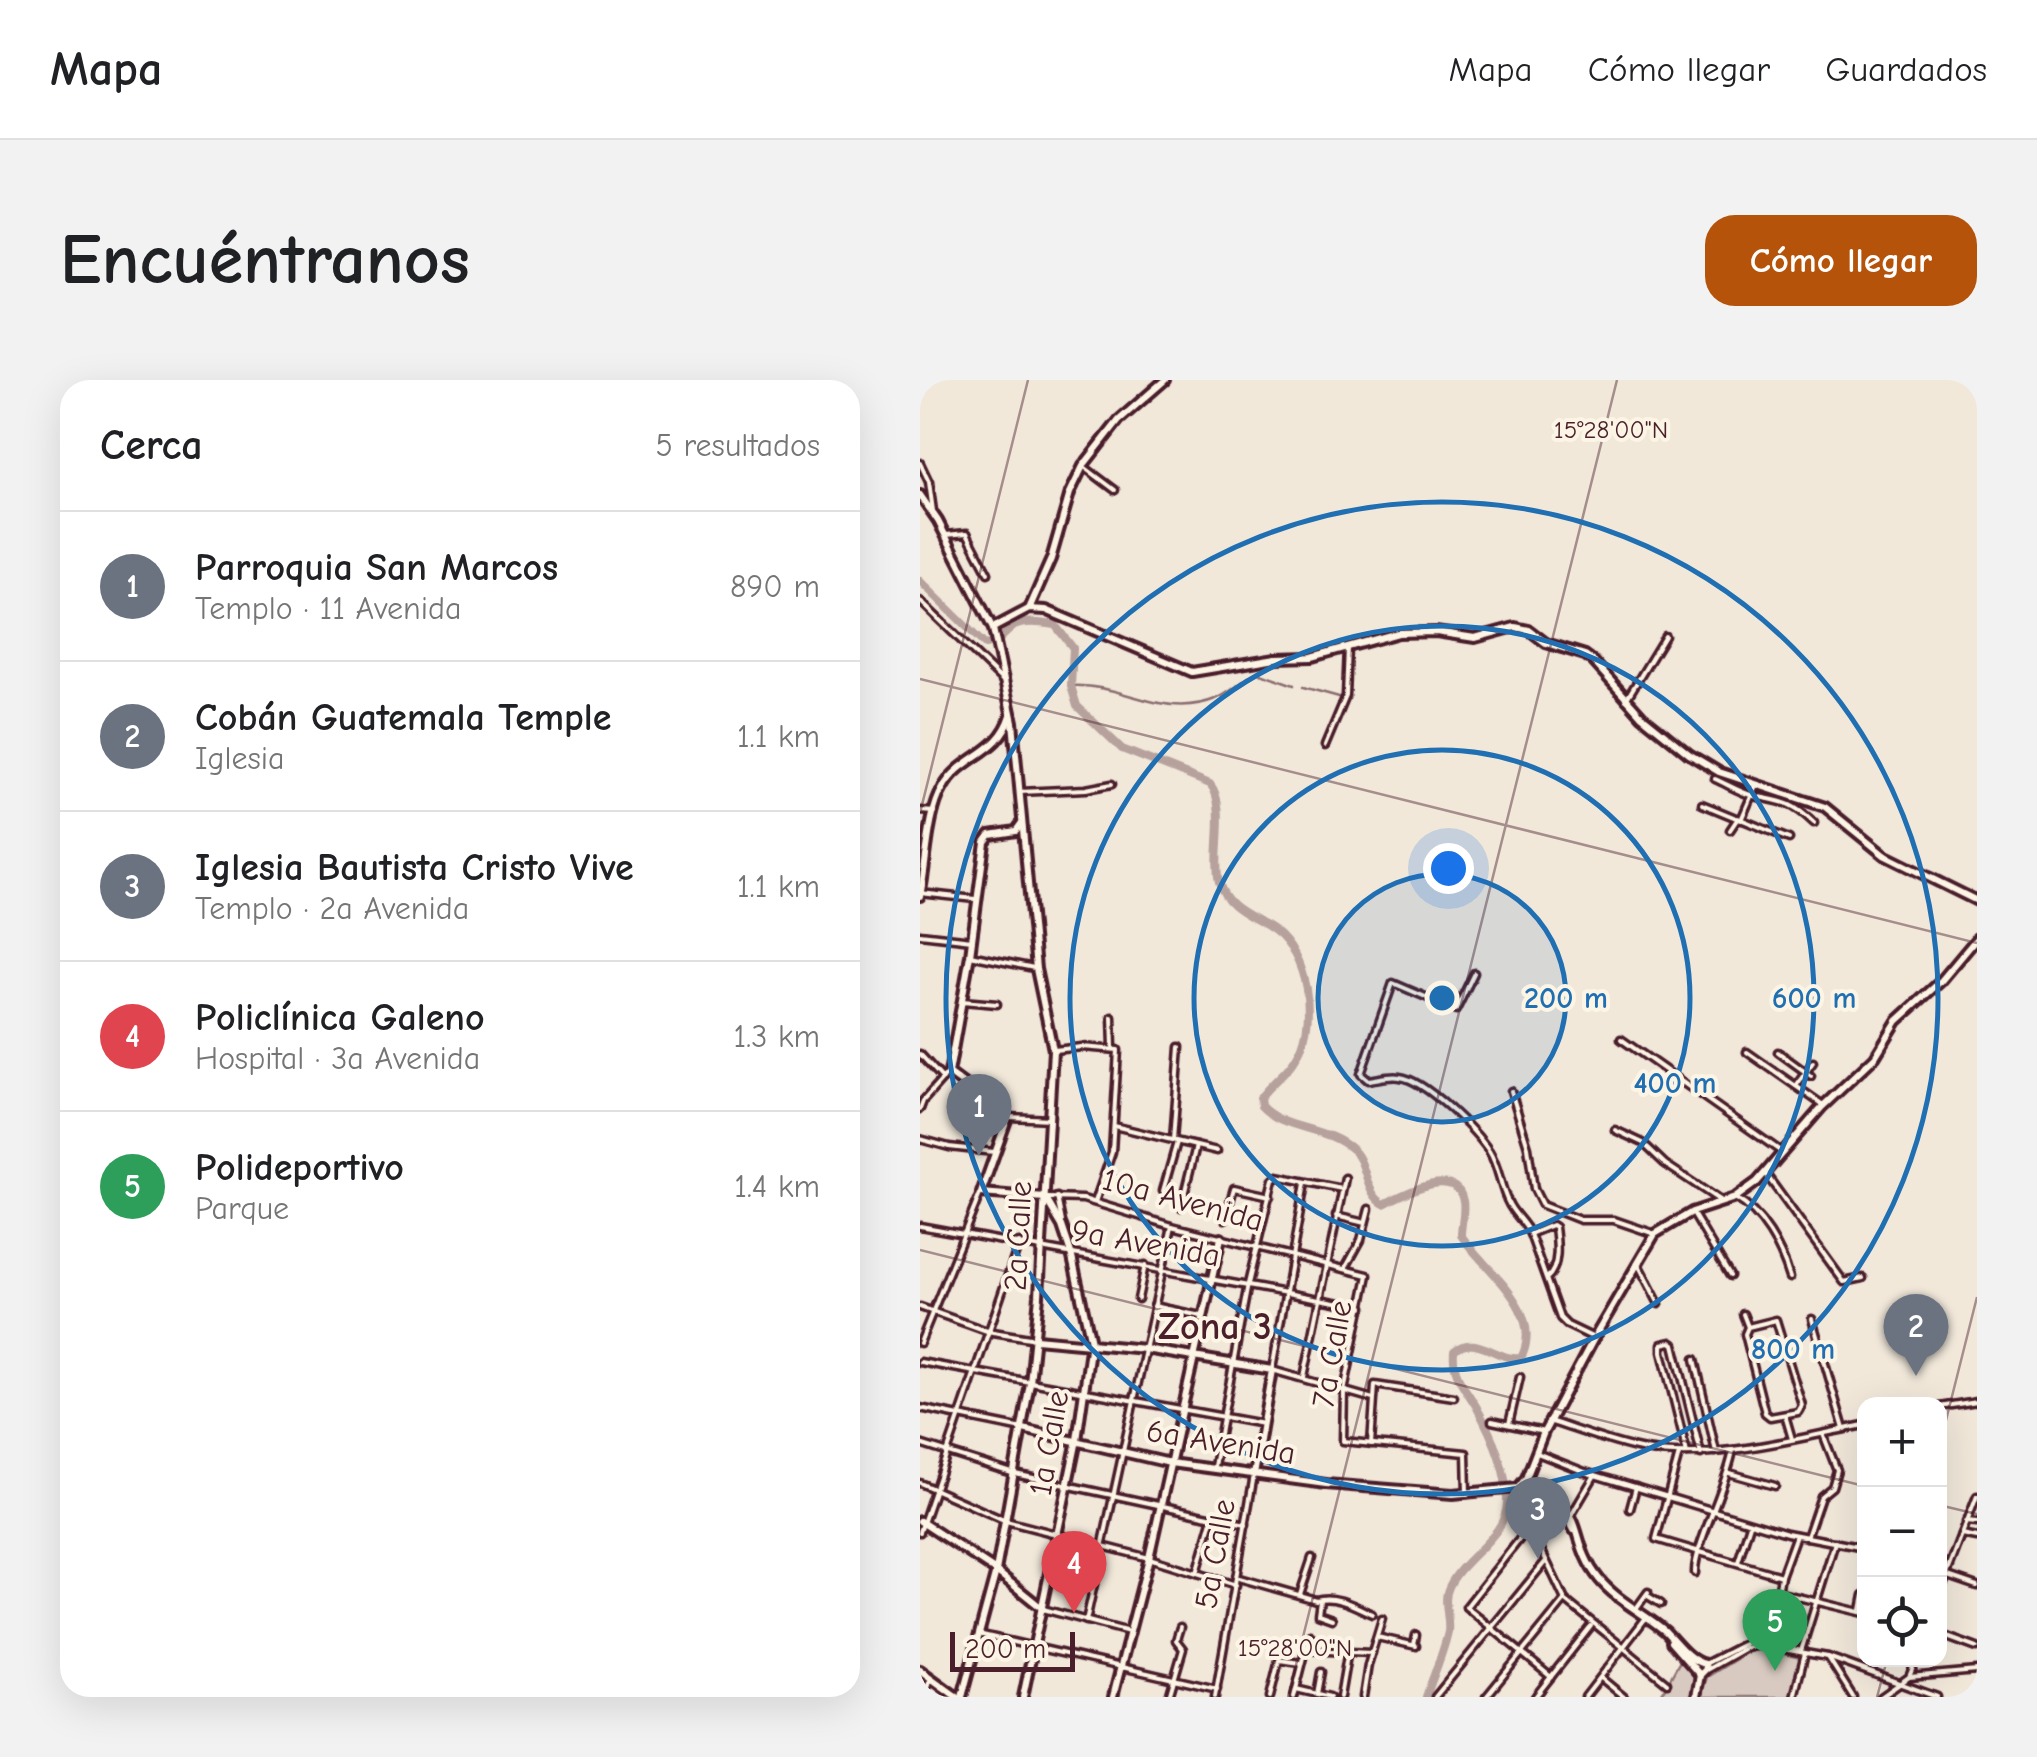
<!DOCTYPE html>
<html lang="es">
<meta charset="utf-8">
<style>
:root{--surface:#fff;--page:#f2f2f2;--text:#202124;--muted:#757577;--line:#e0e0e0;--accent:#b45309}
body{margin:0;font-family:"Comic Neue",sans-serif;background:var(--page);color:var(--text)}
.controls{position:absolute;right:30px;bottom:30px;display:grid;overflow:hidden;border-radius:20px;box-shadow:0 10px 40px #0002}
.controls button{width:90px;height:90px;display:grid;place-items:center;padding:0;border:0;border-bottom:2px solid var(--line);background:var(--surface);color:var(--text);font:50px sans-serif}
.scale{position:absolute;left:30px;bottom:25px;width:125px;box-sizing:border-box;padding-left:10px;border:5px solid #4a1f2b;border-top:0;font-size:28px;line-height:35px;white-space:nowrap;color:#4a1f2b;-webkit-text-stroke:8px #fcf5e5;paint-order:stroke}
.you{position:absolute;left:528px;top:488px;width:35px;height:35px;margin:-25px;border:8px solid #fff;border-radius:50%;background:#1a73e8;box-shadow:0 0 0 15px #1a73e833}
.badge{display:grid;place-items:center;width:65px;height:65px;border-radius:50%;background:var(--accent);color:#fff;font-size:32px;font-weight:700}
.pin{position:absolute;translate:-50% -82px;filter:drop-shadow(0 2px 5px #0008)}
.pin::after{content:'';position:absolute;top:52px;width:35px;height:30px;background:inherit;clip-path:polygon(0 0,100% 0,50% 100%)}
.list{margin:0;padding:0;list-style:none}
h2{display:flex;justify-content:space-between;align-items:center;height:130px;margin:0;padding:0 40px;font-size:42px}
h2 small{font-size:32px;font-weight:400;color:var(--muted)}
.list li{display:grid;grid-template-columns:65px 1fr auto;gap:30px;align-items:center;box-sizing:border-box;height:150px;padding:0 40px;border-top:2px solid var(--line)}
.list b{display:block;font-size:38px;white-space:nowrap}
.list p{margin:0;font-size:32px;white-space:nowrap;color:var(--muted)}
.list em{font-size:32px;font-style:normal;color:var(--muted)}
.icon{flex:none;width:55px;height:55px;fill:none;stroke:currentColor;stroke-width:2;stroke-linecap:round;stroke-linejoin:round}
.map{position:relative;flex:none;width:1057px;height:1317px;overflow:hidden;border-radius:30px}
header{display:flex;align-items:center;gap:60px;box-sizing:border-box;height:140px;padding:0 50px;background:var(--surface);border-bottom:2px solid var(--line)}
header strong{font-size:48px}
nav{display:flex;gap:55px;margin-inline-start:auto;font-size:35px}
.intro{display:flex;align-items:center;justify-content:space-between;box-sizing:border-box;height:240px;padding:0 60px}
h1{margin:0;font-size:70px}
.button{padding:25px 45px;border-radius:30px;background:var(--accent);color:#fff;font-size:35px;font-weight:700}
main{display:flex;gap:60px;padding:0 60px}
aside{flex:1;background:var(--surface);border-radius:30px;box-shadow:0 10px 40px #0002}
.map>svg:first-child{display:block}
.green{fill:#d8cac0;stroke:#917476;stroke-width:2.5}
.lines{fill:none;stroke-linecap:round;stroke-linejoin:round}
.stream{stroke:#8b6d6f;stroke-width:2.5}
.river{stroke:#b6a19c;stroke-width:8}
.street-casing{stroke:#4a1f2b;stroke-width:11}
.secondary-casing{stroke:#4a1f2b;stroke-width:14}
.street{stroke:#fcf5e5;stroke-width:4}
.secondary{stroke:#fcf5e5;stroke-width:6}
.ticks{fill:none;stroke:#4a1f2b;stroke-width:2.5;stroke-opacity:0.45}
.ring{fill:none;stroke:#1f6fb2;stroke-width:5}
.labels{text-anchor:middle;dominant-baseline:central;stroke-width:8;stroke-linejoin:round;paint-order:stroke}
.street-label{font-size:32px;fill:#4a1f2b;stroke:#fcf5e5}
.quarter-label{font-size:38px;font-weight:bold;fill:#4a1f2b;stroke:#fcf5e5}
.ticks-label{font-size:25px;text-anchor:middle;fill:#4a1f2b;stroke:#fcf5e5;stroke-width:8;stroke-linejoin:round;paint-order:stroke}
.centre{fill:#1f6fb2;stroke:#fcf5e5;stroke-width:5}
.ring-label{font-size:30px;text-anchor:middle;font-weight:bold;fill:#1f6fb2;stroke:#fcf5e5;stroke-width:8;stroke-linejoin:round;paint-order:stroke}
</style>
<header>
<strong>Mapa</strong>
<nav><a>Mapa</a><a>Cómo llegar</a><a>Guardados</a></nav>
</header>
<div class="intro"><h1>Encuéntranos</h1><a class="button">Cómo llegar</a></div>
<main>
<aside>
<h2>Cerca<small>5 resultados</small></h2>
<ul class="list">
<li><span class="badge" style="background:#6b7280">1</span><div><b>Parroquia San Marcos</b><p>Templo · 11 Avenida</p></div><em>890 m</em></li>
<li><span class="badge" style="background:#6b7280">2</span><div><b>Cobán Guatemala Temple</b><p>Iglesia</p></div><em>1.1 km</em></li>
<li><span class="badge" style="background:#6b7280">3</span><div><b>Iglesia Bautista Cristo Vive</b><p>Templo · 2a Avenida</p></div><em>1.1 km</em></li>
<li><span class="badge" style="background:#e0444e">4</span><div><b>Policlínica Galeno</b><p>Hospital · 3a Avenida</p></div><em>1.3 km</em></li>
<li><span class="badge" style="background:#2e9e5b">5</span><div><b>Polideportivo</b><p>Parque</p></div><em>1.4 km</em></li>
</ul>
</aside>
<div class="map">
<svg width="1057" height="1317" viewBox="0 0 1057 1317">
<rect width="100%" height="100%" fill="#f1e8da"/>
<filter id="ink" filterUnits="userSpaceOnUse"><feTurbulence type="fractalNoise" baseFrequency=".01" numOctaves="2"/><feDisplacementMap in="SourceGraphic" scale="20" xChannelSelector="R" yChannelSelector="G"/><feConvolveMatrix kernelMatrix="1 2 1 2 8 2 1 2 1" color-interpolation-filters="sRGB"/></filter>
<g filter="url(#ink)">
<g class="green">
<polygon points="841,1268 880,1278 870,1317 781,1317 787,1297 826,1273"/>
<polygon points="761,1279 774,1295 774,1317 740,1317"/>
</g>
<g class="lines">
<g class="stream">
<path d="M151,306C206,303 242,341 298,318C312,312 323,299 338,292L374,305"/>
<polyline points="383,307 419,317"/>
</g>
<path class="river" d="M0,201L65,265C83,261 80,257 93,247C103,240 123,243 135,245L153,268L151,306L157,326L202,369L290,404C308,425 292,477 299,502C307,531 335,536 355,551C387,575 397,638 379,672C370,691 352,701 340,718L341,726C364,751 405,745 433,770C448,784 444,813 464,824C482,815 536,784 543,821C545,832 541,844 541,855C563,889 626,930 601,978C578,982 556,952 534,971C532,995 544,1006 556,1026C571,1053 587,1088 587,1120C588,1157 543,1176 529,1207C522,1221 530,1237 528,1252C523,1274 513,1296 506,1317"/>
<g class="street-casing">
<g id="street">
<polyline points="0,83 9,102 13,131"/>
<polyline points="163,86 195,110"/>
<polyline points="26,155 47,153 68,193"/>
<polyline points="0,221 83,301"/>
<polyline points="706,320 745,256"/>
<polyline points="405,366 426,316 428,267"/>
<path d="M795,399C807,404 821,413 834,416C863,422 871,421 894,443"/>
<polyline points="99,412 166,409 192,404"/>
<polyline points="782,424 821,440 836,405"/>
<polyline points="0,431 15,432"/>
<polyline points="810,450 818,438 869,459"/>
<polyline points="0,513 55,519"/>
<polyline points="0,554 52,560"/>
<polyline points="50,575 114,588"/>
<path d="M554,593L536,630L473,603L441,694L448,700C458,699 470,695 480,697C505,700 555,750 569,771C579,787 580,806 588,822C593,834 604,841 610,854"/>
<polyline points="42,621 77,624"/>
<polyline points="192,637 193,667"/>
<polyline points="701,659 863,773"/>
<polyline points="134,670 162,667 198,670 192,772 175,822"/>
<polyline points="827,672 903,725"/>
<polyline points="858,672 891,696"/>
<polyline points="0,674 23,699"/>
<polyline points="876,706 893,682"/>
<polyline points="591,711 608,767 614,809 622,825 660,840 694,840 735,854"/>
<polyline points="0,729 3,721 27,694"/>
<polyline points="32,731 49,707"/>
<polyline points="90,737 130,739"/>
<polyline points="194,746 297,771"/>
<polyline points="695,750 723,763 745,784 802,822"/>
<polyline points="0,759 29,767 74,772"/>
<polyline points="253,760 260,667"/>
<polyline points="845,793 924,902 943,898"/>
<polyline points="385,803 352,990 453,1019"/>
<polyline points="243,811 257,762"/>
<polyline points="137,817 142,842"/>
<polyline points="128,818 163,819 252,846 448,895 424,1011 423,1061 546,1073 547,1114"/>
<path d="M815,818C843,834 861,868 870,898"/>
<polyline points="261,827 276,766"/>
<polyline points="772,832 810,896"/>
<polyline points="416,836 445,843"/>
<polyline points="305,839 314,808 350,816"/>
<polyline points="0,846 443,927"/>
<polyline points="718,884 739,924"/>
<polyline points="425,889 441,860 449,829"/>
<path d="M627,898C640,887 637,863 635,847L632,845L610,854L640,938L647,945L672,957"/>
<polyline points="218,919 225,885"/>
<polyline points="234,926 281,936"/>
<polyline points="0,927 67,951 116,959"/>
<polyline points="823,934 828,947"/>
<polyline points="892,939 924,1049"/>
<polygon points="856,940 882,1025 878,1032 850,1037 845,1033 825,954 828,947"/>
<polyline points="0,963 60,814"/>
<polyline points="775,979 796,1072"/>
<polyline points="0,982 343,1044"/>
<polyline points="384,997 425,798"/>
<polyline points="1019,1027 1057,1021"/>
<polyline points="0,1028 103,1049"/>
<polyline points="865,1035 872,1059"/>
<polyline points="572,1041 624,1052"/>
<path d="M629,1041C660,1051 693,1064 725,1070C790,1082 879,1058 944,1045"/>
<polyline points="589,1044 600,997"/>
<polyline points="0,1064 95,1094 326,1144"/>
<polyline points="451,1064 455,1005 534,1017"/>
<polyline points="617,1073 665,1092 867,1153 944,1168"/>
<polyline points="767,1073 742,972 742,964 751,962 754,964 781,1074"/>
<polyline points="759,1074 736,1159 861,1196"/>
<polyline points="294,1086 328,904 353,799 357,796 422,809"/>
<polyline points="809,1093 855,1106"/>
<polyline points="0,1103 86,1141 229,1178 316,1205"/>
<polyline points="599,1112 610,1146 645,1220 747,1303"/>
<polyline points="710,1129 716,1107"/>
<polyline points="652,1134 675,1095"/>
<polyline points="1046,1142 1057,1143"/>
<polyline points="610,1146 546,1227 631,1297"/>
<polyline points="0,1152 99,863"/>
<polyline points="1042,1155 1057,1158"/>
<polyline points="887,1157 901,1116 912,1107 917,1090 903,1054"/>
<polyline points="818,1182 830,1144"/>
<polyline points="277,1193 293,1137"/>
<path d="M775,1193C774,1166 807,1106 813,1070"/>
<polyline points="1019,1193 1057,1206"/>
<path d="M319,1198L396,1220C414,1214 435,1226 452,1234"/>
<polyline points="857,1212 944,1233"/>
<polyline points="380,1214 392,1178"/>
<polyline points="1019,1215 1057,1116"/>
<polyline points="728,1216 741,1224"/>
<polyline points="400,1220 398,1234 412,1239"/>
<polyline points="123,1229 209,1252"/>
<polyline points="715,1230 728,1212"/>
<polyline points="941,1230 944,1215"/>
<polyline points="166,1241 252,846"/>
<polyline points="58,1254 297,1309"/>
<polyline points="1019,1254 1057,1268"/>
<polyline points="457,1257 496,1266"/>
<polyline points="494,1265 496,1255"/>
<polyline points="849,1266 861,1196 876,1155"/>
<polyline points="385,1270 452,1273"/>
<polyline points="881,1271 915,1162"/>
<polyline points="908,1277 933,1317"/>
<polyline points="785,1284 834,1259 881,1271"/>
<polyline points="788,1289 825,1268 840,1265 908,1277 1017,1317"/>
<polyline points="989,1297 1057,1291"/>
<polyline points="681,1298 704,1317"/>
<polyline points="376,1309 410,1317"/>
<polyline points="397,1314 401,1292"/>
<polyline points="3,1317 11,1298"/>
<polyline points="249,1317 263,1269 256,1260 260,1247"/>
<polyline points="295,1317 334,1095"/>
<polyline points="350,1317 359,1280 381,1283"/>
<polyline points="374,1317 390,1254"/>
<polyline points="420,1317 428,1270"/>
<polyline points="443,1317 448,1285 462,1239"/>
<polyline points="515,1317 626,1181"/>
<polyline points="566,1317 645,1220"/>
<polyline points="615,1317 671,1246"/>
<polyline points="665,1317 725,1239"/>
<polyline points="874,1317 885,1273"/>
<polyline points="961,1317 989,1297 996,1280"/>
</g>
</g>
<g class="secondary-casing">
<g id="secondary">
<polyline points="0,115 18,141 73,249 93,342 116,589 133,670 119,916 110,1003 76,1191 42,1317"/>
<polyline points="109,229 131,179 150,113 163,86 199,40 245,0"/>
<polyline points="73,248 109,229 126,230 272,292 356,278 392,277 478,253 516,252 555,258 595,247 609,250 626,263 665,275 673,281 722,336 769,374 799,392 905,427 964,475 1057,521"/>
<polyline points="101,444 96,451 70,455 65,462 50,575 29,693 88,737 61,813 125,818"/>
<path d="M0,516C7,485 7,434 23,408C41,375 79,375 91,335"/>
<polyline points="116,959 225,969 352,990 334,1095"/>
<polyline points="103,1049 250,1083 406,1104 533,1114 598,1108"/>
<polyline points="598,1108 606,1098 624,1052 674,958 735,854 772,832 815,818 837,802 902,727 955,677 977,641 1021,601 1057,558"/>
<path d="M599,1108C674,1123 644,1156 679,1199C697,1221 724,1233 745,1251C757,1263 769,1281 785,1284L786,1289L780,1295L776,1317"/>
<path d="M599,1109C619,1127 642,1123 654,1150"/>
<polyline points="605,1132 607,1117"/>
<polyline points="0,1141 76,1191 123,1229"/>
<polyline points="751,1262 780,1295"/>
<polyline points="0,1290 37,1317"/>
<polyline points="103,1317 157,1060 171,962 151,873 142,846 126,819"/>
<polyline points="193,1317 229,1178 301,858"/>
</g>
</g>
<use href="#street" class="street"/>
<use href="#secondary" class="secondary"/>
</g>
</g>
<path class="ticks" d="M0,299L1057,563M0,433L108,0M0,870L944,1106M1019,1068L1057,917M1019,1125L1057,1134M368,1317L697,0M957,1317L967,1280"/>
<circle cx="522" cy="618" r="124" fill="#1f6fb2" fill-opacity=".12"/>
<g class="ring">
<circle cx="522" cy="618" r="124"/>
<circle cx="522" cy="618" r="248"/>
<circle cx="522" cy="618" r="372"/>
<circle cx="522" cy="618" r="496"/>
</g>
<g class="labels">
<g class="street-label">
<text transform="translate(263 820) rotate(15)">10a Avenida</text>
<text transform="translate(98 856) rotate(-87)">2a Calle</text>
<text transform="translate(226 863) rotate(10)">9a Avenida</text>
<text transform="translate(412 974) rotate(-80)">7a Calle</text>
<text transform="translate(301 1062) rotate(9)">6a Avenida</text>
<text transform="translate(129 1063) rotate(-80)">1a Calle</text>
<text transform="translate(295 1174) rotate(-80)">5a Calle</text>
</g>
<g class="quarter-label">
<text x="295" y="947">Zona 3</text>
</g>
</g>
<g class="ticks-label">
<text x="691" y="58">15°28'00"N</text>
<text x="375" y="1276">15°28'00"N</text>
</g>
<circle cx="522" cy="618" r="15" class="centre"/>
<g class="ring-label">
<text x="646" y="628">200 m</text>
<text x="894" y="628">600 m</text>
<text x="755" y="713">400 m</text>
<text x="873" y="979">800 m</text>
</g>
</svg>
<div class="controls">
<button>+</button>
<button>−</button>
<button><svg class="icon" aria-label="locate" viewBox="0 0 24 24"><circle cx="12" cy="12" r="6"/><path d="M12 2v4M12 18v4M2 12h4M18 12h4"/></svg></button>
</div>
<div class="scale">200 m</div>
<div class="you"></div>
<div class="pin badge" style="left:59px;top:776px;background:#6b7280">1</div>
<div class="pin badge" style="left:996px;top:996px;background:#6b7280">2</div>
<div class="pin badge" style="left:618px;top:1179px;background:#6b7280">3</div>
<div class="pin badge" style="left:154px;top:1233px;background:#e0444e">4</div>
<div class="pin badge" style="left:855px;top:1291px;background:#2e9e5b">5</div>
</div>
</main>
